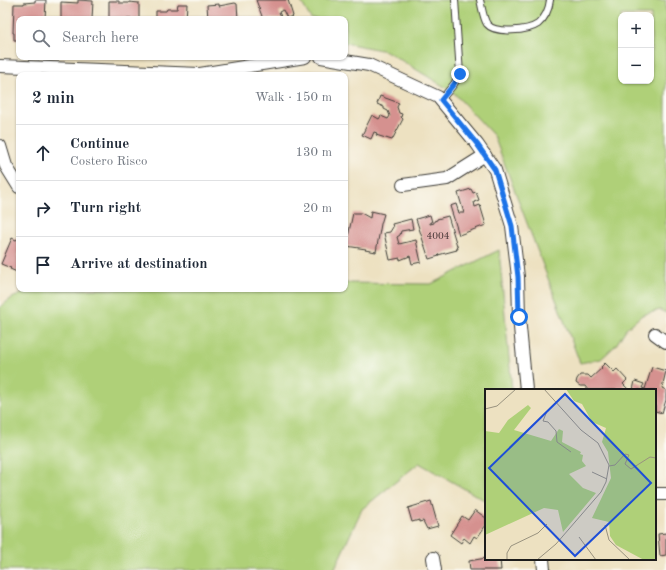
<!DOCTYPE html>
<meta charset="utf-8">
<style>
:root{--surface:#fff;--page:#f2f2f3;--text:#1f2937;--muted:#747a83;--line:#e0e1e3}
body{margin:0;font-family:"Old Standard TT",serif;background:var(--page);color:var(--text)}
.controls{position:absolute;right:12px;top:12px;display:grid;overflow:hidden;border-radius:8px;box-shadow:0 1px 3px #0004}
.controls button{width:36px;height:36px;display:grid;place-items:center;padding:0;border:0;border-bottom:1px solid var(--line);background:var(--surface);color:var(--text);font:20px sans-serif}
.stop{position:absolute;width:12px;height:12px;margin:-9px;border:3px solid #1a73e8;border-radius:50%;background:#fff}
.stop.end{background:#1a73e8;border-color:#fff;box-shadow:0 1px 4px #0008}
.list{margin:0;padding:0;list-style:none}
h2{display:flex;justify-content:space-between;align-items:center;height:52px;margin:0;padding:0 16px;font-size:17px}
h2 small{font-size:13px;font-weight:400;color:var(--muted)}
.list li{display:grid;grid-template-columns:26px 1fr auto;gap:12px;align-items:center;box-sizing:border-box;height:56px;padding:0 16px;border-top:1px solid var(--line)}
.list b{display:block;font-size:15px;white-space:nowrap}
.list p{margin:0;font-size:13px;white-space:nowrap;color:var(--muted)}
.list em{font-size:13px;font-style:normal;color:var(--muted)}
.icon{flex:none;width:22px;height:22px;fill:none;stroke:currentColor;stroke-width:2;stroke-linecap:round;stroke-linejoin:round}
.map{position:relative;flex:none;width:666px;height:570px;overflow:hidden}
.search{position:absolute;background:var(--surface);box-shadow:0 1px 3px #0004;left:16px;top:16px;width:332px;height:44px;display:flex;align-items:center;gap:10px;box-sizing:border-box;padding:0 14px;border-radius:8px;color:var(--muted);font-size:15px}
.panel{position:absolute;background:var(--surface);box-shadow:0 1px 3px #0004;left:16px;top:72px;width:332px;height:220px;border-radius:8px}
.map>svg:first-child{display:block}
.green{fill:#afd078;stroke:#66764a;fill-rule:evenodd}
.building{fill:#d5918f}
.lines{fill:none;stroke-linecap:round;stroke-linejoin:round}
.service-casing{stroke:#3b3a35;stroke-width:8}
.minor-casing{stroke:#3b3a35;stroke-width:14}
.service{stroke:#fff;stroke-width:6}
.minor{stroke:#fff;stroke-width:12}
.route{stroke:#1a73e8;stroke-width:5}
.labels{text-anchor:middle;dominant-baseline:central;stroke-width:3;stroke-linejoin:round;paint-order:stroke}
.number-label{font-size:10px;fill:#4a3939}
.inset-road{fill:none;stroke:#99927f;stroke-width:1}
.view{fill:#1d4ed8;fill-opacity:0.15;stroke:#1d4ed8;stroke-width:2}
.inset-edge{fill:none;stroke:#1c1c1c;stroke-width:2}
</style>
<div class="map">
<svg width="666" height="570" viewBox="0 0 666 570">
<rect width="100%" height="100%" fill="#fdfcf7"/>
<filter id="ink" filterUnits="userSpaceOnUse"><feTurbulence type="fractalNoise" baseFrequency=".025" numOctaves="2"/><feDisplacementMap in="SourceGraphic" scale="8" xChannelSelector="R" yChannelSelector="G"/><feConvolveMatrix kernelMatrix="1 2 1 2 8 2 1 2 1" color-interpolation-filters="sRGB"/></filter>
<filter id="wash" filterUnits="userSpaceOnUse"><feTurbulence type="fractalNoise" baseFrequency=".012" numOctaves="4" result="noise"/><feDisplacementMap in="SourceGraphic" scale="16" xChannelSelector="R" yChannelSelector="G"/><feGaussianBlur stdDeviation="0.9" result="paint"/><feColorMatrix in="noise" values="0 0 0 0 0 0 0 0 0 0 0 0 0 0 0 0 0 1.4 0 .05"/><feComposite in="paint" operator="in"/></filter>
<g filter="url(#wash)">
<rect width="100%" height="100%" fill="#ede1c1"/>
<g class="green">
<path d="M300,0H666V313L660,310L642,315L626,329L616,345L601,359L580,363L494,136L453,92L386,51L345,43V19H311ZM621,15H651V81H621Z"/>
<polygon points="499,250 512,390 486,390 486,501 419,463 362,509 334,570 0,570 0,307 12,298 33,289 345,289 345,283 431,284"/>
</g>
<g id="blocks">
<g class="building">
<polygon points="35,0 46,0 45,19 19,19 19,40 14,40 14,33 13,33 14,4 24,4 24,3 35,2"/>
<polygon points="78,0 93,1 92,19 61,19 61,2 78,3"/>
<polygon points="256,0 288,0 293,16 287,18 283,10 279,12 282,19 268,19 268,18 263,19"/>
<polygon points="109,1 119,1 119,3 129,3 129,2 139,3 139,19 109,19"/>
<polygon points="235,3 237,4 238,19 208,19 207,5 219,4 219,6"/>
<polygon points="178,4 187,4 186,19 156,19 156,11 166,11 167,9 177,9"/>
<polygon points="380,96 399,103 397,107 399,113 402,114 401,117 403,119 392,140 376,135 377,133 374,132 371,139 362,135 372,115 379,119 381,116 388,119 390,116 388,111 384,109 384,107 377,104"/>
<polygon points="471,189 473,193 476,192 479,200 474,202 475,207 480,205 486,225 459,235 450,206 456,204 459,213 464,213 458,193"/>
<polygon points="371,211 384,214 381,224 376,252 365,250 366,249 346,246 353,213 361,213 370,218"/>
<polygon points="430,215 432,222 430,222 430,224 434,223 434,221 437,220 437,219 448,216 458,249 456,249 457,250 438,255 439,256 429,259 416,219"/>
<polygon points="411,219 413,229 401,231 400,235 397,237 399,244 416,240 421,262 412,264 410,256 400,260 400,258 390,260 384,233 390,232 393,227 392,224"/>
<polygon points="12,238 16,240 19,238 19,252 17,256 19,256 19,271 18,270 17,272 10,269 11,268 1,264"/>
<polygon points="605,363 614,372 617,369 627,380 623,384 629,390 588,390 585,386 580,386 576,383 577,379 580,375 588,375 591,378 602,368 601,367"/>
<polygon points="652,367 666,371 662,388 666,390 666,400 662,413 655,411 655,390 633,390 635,381 644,384 642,388 645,389"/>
<polygon points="431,501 438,526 427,529 423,521 419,522 419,520 412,522 408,508"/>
<polygon points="475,510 486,518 486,525 477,538 474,536 470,543 464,538 461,543 450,535 462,516 468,520"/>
<polygon points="666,533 666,555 660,556 658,534"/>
<polygon points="486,558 500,559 501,570 470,570 469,561"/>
</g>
</g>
</g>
<g filter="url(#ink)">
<use href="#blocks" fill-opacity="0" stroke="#3b3a35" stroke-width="1"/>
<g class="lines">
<g class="service-casing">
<g id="service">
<path d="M480,0C482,7 483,18 487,24C495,34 528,31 538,24C545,18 549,9 550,0"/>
<polyline points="441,100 454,84 460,74 455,0"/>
</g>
</g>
<g class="minor-casing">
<g id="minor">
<polyline points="321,57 369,65 438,97 477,144 495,170 512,226 518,277 519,317 526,390"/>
<polyline points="0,66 200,74 305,57"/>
<polyline points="0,146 6,166 19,187"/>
<polyline points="403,185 447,179 485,155"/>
<polyline points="655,334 666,342"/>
<polyline points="655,494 666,494"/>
<polyline points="433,558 435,570"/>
<polyline points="543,559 544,570"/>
</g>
</g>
<use href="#service" class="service"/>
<use href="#minor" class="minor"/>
</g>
</g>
<g class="lines" filter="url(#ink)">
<polyline class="route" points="460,74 454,84 441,100 477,144 495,170 512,226 518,277 519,317"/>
</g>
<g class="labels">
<g class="number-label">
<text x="438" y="236">4004</text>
</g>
</g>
<g transform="translate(485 389)">
<rect width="171" height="171" fill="#ede1c1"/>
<path d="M81,0H171V171H159L131,156L125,147L124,133L107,129L126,89L123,63L117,53L121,39L107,33L97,15L89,12ZM43,16L46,19L29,41L66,52L74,40L78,42L77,53L96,63L95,65L98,66L97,72L101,77L84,85L98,99L111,104L78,143L73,121L59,119L0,146V42L14,44L23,31Z" fill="#afd078"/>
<path class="inset-road" d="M71,13L62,22L58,32L63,33L71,42L72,53L86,63M0,20L12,17L31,0M124,77L130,76L140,65L144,66L140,75L146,80L165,68L171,69M107,83L122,90M120,136L124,151L145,171M94,148L111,171M22,171V164L26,157L53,144L62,135M52,171L71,155L116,103L121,93L124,76L113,54L96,41L59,0"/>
<path class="view" d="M80,5L166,94L90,167L4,79Z"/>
<rect width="171" height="171" class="inset-edge"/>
</g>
</svg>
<div class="controls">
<button>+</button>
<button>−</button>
</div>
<div class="stop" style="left:519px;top:317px"></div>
<div class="stop end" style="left:460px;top:74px"></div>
<div class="search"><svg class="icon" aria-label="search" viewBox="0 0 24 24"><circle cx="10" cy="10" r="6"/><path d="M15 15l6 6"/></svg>Search here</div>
<section class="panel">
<h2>2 min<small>Walk · 150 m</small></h2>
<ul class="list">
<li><svg class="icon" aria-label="ahead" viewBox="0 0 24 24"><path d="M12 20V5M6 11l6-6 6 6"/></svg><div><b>Continue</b><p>Costero Risco</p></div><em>130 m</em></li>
<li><svg class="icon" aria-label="right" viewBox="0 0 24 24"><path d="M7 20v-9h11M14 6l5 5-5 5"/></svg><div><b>Turn right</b></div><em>20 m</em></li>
<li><svg class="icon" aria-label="arrive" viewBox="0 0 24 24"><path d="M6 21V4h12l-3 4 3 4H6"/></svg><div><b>Arrive at destination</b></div></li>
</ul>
</section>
</div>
